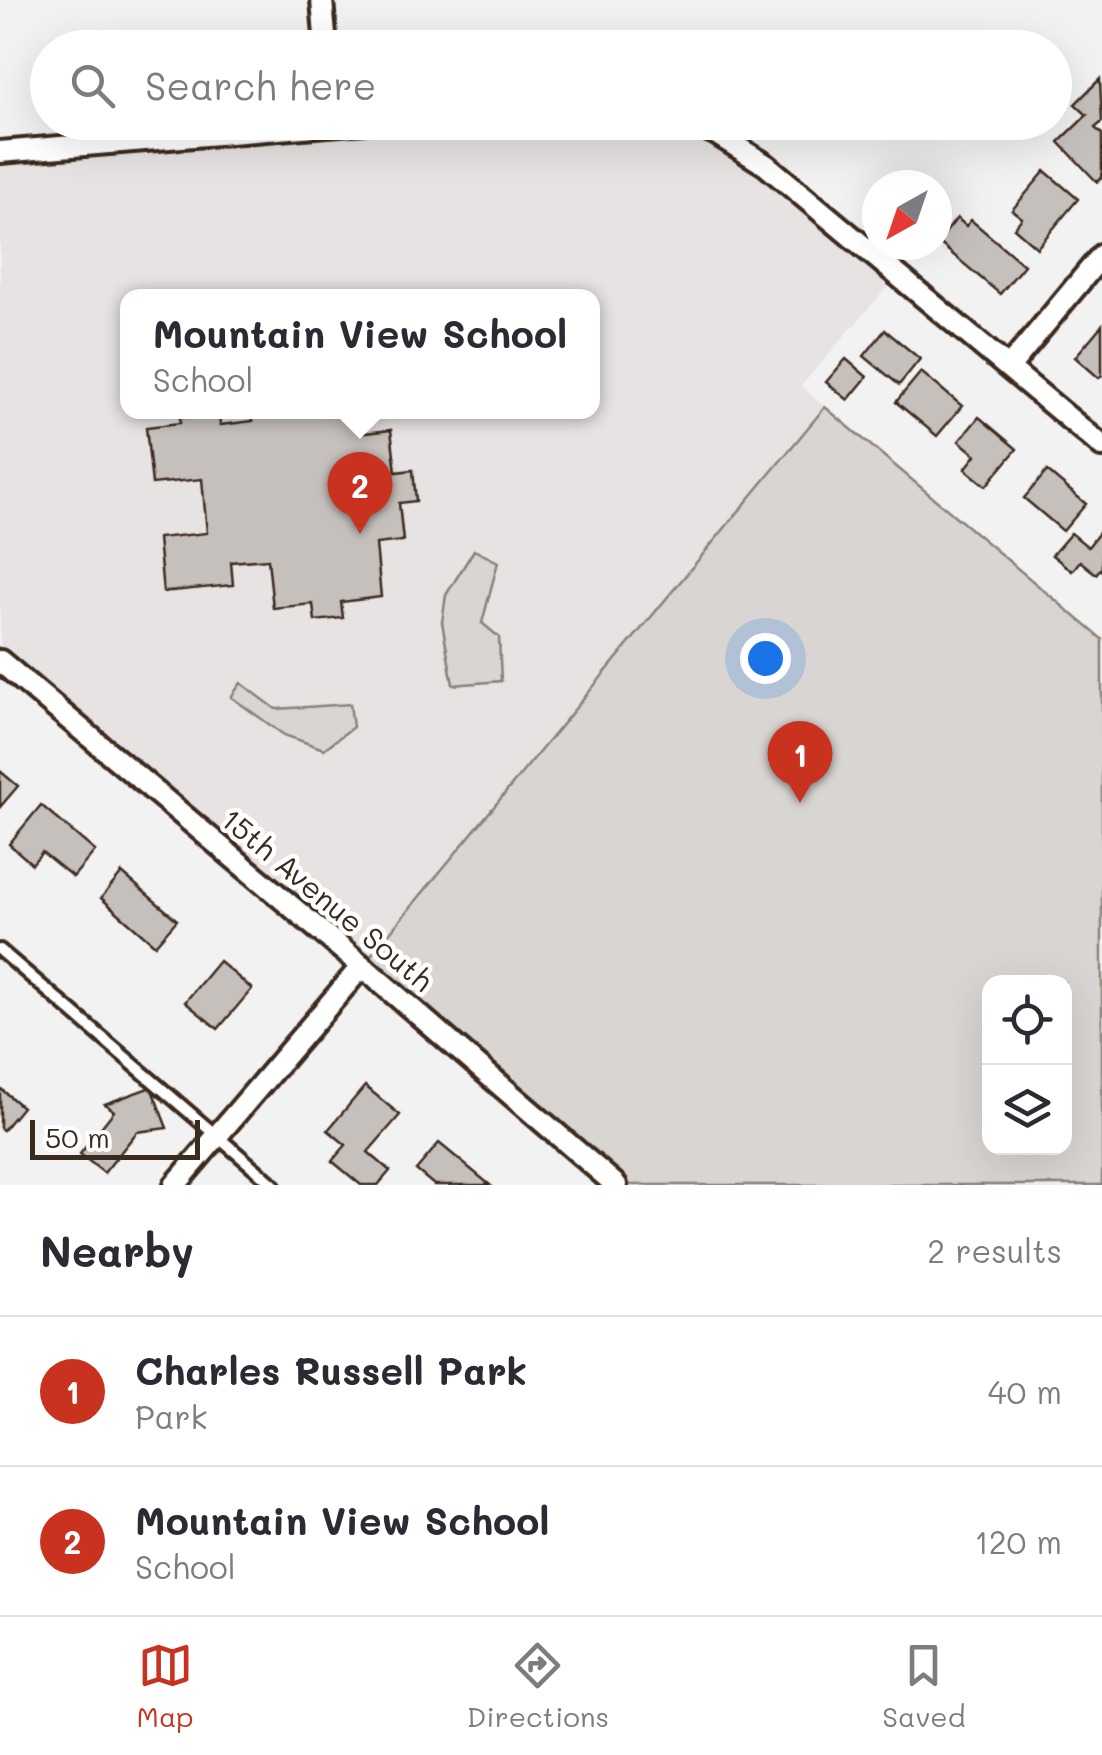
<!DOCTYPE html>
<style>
:root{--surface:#fff;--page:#f7f7f7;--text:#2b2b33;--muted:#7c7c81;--line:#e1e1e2;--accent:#c8321e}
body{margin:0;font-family:Mali,sans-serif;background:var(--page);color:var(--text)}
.controls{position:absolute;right:30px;bottom:30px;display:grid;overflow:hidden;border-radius:20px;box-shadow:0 10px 40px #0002}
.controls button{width:90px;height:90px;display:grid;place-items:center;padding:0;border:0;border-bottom:2px solid var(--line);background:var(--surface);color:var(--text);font:50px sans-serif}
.compass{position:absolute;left:862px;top:170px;width:90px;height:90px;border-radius:50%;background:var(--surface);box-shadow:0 10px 40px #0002;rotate:220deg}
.scale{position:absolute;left:30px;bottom:25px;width:170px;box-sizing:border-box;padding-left:10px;border:5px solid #3b2a1e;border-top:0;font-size:28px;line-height:35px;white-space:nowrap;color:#3b2a1e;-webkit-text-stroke:8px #fff;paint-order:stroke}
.you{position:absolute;left:765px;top:658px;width:35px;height:35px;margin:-25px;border:8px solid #fff;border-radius:50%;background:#1a73e8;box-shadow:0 0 0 15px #1a73e833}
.badge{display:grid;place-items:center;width:65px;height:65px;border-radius:50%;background:var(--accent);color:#fff;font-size:32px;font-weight:700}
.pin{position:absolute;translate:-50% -82px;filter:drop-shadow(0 2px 5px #0008)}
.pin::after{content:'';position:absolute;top:52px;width:35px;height:30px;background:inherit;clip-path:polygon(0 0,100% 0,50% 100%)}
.popup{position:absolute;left:120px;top:289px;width:480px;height:130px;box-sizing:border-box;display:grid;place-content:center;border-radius:20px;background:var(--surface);filter:drop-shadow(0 2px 8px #0005);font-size:32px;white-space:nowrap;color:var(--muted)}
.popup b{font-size:38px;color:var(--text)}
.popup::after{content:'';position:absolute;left:50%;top:100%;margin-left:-20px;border:20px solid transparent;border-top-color:var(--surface)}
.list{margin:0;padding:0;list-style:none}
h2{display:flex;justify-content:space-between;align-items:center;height:130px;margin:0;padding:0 40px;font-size:42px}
h2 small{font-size:32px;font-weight:400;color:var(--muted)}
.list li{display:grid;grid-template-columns:65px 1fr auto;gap:30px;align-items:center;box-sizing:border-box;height:150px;padding:0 40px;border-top:2px solid var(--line)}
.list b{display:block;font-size:38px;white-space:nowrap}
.list p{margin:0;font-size:32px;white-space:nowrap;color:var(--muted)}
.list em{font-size:32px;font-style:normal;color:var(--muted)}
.icon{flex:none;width:55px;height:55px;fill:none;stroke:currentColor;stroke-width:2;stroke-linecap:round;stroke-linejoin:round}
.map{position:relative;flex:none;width:1102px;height:1185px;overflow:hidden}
.search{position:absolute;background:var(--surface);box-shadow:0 10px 40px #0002;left:30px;right:30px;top:30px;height:110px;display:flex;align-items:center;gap:25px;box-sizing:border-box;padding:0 35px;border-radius:55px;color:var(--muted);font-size:38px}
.sheet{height:430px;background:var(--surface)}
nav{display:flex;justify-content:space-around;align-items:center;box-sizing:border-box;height:140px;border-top:2px solid var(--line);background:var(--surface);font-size:28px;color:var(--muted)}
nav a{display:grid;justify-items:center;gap:5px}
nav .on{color:var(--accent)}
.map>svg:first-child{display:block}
.built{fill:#e6e3e2;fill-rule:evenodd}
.green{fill:#d8d5d2;stroke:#8a8078;stroke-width:2.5;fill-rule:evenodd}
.building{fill:#c6c0bd;stroke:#3b2a1e;stroke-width:2.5}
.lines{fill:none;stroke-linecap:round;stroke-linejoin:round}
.service-casing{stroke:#3b2a1e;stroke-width:18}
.minor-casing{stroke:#3b2a1e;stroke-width:28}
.service{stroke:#fff;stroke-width:10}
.minor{stroke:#fff;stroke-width:20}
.labels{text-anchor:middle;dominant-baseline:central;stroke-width:9;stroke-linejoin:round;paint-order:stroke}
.street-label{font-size:30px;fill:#3b2a1e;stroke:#fff}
</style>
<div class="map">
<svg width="1102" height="1185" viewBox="0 0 1102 1185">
<rect width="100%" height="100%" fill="#f3f2f2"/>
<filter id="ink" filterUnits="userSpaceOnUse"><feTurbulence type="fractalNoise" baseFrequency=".01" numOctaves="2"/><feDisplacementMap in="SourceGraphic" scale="20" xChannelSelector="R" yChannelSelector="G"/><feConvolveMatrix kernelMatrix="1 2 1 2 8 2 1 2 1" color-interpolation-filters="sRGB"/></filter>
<g filter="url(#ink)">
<path class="built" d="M364,123H690L715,133L897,276L801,386L825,407L362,966L0,661V152ZM128,296H592V412H128Z"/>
<g class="green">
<path d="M825,407L1102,639V1185H619L362,966ZM990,982H1064V1148H990Z"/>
<polygon points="474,550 498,562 482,623 499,637 501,681 453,685 442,622 446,595"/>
<polygon points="241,683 276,709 350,704 353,727 324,749 284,735 231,697"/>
</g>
<g class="building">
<polygon points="1100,79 1102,122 1095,128 1102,134 1102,177 1097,182 1059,142 1087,115 1075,104"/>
<polygon points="1045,171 1078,199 1037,248 1014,228 1022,218 1012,210"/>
<polygon points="957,218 966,226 971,220 1024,265 1000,294 938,242"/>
<polygon points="1102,325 1102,375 1099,378 1075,357"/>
<polygon points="885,330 920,359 899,385 864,356"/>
<polygon points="846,359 867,377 848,400 826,382"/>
<polygon points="921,372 962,406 937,436 896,402"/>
<polygon points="252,412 362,412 364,433 391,430 396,472 413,470 416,501 399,503 403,541 376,544 381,597 341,602 343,618 315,621 313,604 273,608 268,559 231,562 233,585 163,592 158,538 207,533 202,479 152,484 146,427 180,423 180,417 219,413 220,425 253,421"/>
<polygon points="979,417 1017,449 986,486 965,469 976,455 959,441"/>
<polygon points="1047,471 1086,504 1063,531 1024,498"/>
<polygon points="1101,530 1102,571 1100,569 1096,574 1080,561 1072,571 1052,555 1071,533 1088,547"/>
<polygon points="0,771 18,786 0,807"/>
<polygon points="41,805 95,851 73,877 42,852 32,864 9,844"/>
<polygon points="122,873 177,920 155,945 101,898"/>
<polygon points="219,961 252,989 218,1029 185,1002"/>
<polygon points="365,1086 400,1115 368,1152 390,1171 378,1185 361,1185 332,1161 346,1145 328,1130"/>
<polygon points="151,1087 167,1128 137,1132 104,1173 80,1154 114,1111 105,1104"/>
<polygon points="0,1088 22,1107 3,1130 0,1128"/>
<polygon points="439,1143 490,1185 434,1185 416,1170"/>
</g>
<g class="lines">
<g class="service-casing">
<polyline id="service" points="0,950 274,1185"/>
</g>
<g class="minor-casing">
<g id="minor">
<polyline points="322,0 326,48"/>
<polyline points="690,122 715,133 766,165 1102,446"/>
<polyline points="0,152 364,122"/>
<polyline points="1009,367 1102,255"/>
<polyline points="0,661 362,966 616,1185"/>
<polyline points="175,1185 362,966"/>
</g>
</g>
<use href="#service" class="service"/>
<use href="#minor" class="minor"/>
</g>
</g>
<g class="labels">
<g class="street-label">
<text transform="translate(328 899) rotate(40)">15th Avenue South</text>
</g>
</g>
</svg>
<div class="controls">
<button><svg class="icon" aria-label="locate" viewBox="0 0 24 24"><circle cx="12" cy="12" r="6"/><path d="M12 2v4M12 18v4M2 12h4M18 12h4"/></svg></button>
<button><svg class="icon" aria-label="layers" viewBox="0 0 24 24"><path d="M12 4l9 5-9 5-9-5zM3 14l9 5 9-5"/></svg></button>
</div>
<svg class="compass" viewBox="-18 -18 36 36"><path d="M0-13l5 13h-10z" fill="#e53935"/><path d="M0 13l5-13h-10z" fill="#7c7c81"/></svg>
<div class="scale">50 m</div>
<div class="you"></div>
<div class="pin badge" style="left:800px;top:803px">1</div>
<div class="pin badge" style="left:360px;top:534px">2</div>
<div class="popup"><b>Mountain View School</b>School</div>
<div class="search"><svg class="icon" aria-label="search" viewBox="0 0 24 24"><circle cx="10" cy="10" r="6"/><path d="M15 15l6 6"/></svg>Search here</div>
</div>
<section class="sheet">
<h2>Nearby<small>2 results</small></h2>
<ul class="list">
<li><span class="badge">1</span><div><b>Charles Russell Park</b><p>Park</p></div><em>40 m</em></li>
<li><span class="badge">2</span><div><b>Mountain View School</b><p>School</p></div><em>120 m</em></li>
</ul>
</section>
<nav>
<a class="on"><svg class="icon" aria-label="map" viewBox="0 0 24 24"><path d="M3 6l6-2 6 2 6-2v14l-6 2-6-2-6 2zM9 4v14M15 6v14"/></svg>Map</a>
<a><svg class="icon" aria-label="directions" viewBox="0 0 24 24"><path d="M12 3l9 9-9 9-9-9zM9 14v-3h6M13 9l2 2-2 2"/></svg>Directions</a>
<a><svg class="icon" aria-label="saved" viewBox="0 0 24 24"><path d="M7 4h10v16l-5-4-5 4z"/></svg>Saved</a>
</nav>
